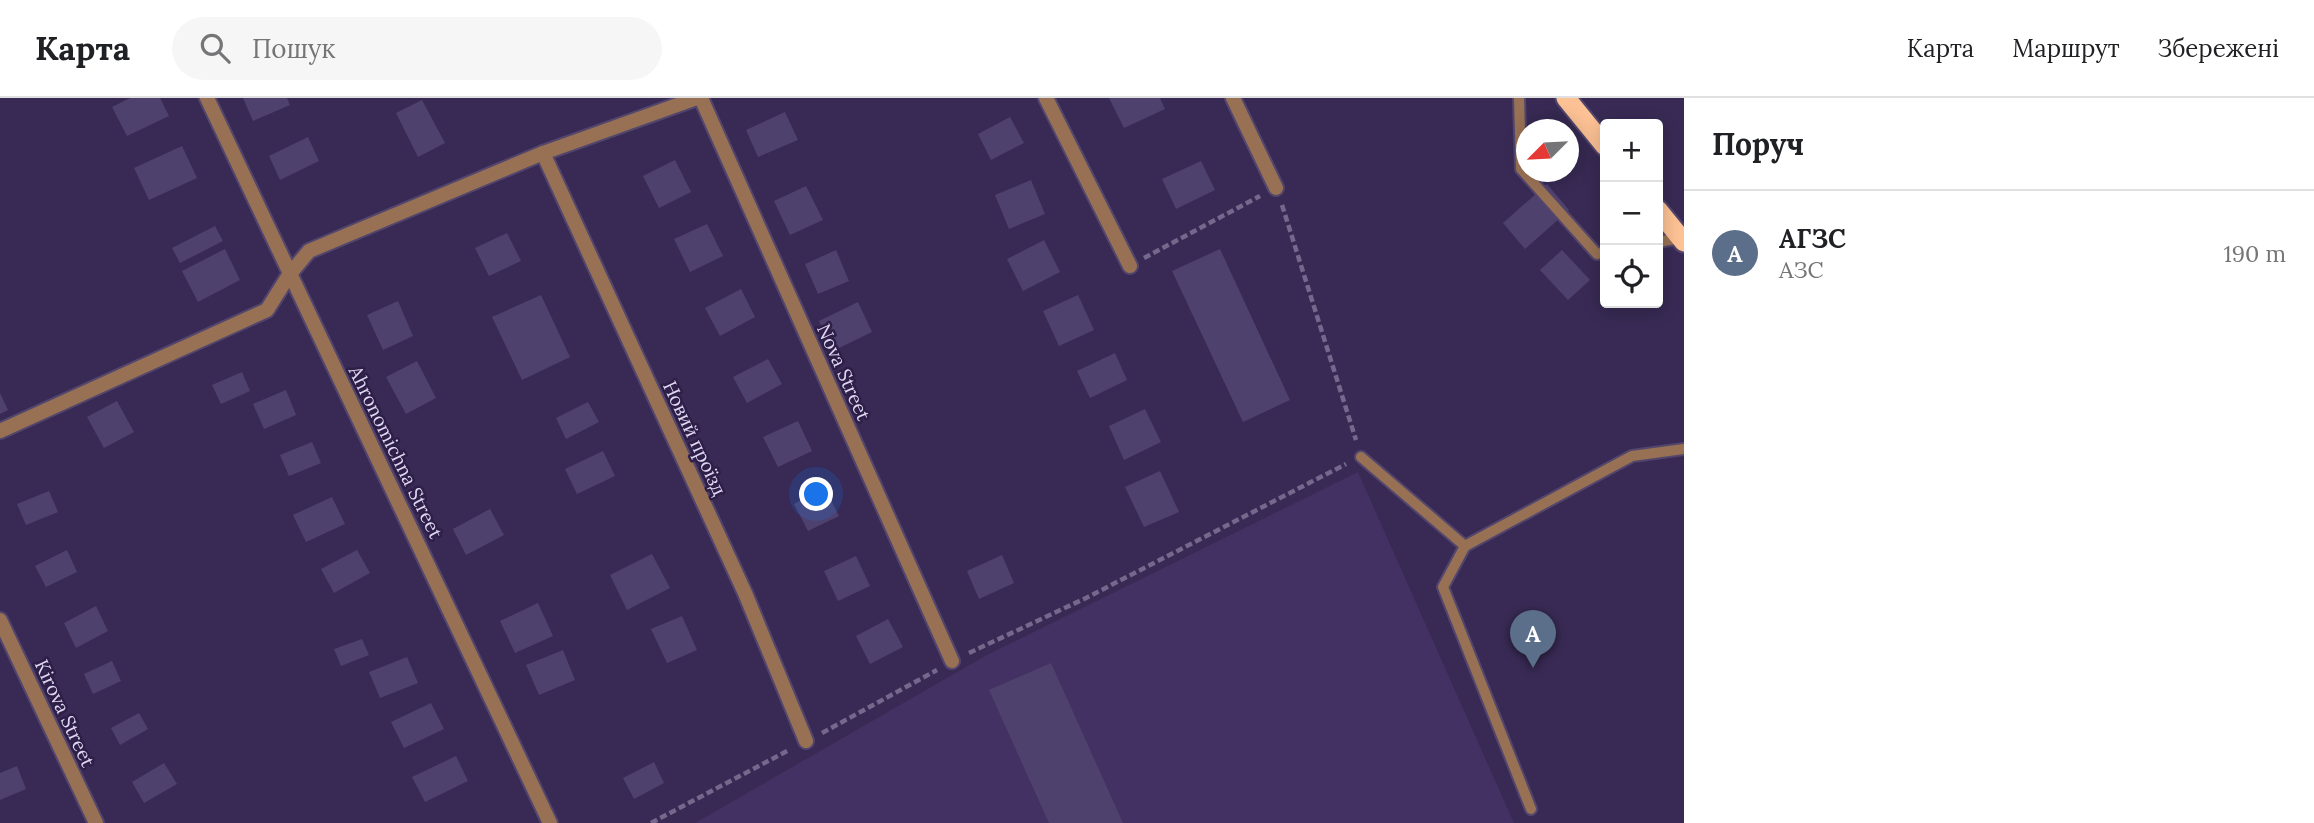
<!DOCTYPE html>
<html lang="uk">
<meta charset="utf-8">
<style>
:root{--surface:#fff;--page:#f6f6f6;--text:#202124;--muted:#757577;--line:#e0e0e0;--accent:#1a73e8}
body{margin:0;font-family:Lora,serif;background:var(--page);color:var(--text)}
.controls{position:absolute;right:21px;top:21px;display:grid;overflow:hidden;border-radius:7px;box-shadow:0 4px 18px #0003}
.controls button{width:63px;height:63px;display:grid;place-items:center;padding:0;border:0;border-bottom:2px solid var(--line);background:var(--surface);color:var(--text);font:35px sans-serif}
.compass{position:absolute;left:1516px;top:21px;width:63px;height:63px;border-radius:50%;background:var(--surface);box-shadow:0 4px 18px #0003;rotate:246deg}
.you{position:absolute;left:817px;top:397px;width:24px;height:24px;margin:-18px;border:5px solid #fff;border-radius:50%;background:#1a73e8;box-shadow:0 0 0 10px #1a73e833}
.badge{display:grid;place-items:center;width:46px;height:46px;border-radius:50%;background:var(--accent);color:#fff;font-size:23px;font-weight:700}
.pin{position:absolute;translate:-50% -58px;filter:drop-shadow(0 2px 4px #0008)}
.pin::after{content:'';position:absolute;top:37px;width:24px;height:21px;background:inherit;clip-path:polygon(0 0,100% 0,50% 100%)}
.list{margin:0;padding:0;list-style:none}
h2{display:flex;justify-content:space-between;align-items:center;height:91px;margin:0;padding:0 28px;font-size:30px}
h2 small{font-size:23px;font-weight:400;color:var(--muted)}
.list li{display:grid;grid-template-columns:46px 1fr auto;gap:21px;align-items:center;box-sizing:border-box;height:126px;padding:0 28px;border-top:2px solid var(--line)}
.list b{display:block;font-size:26px;white-space:nowrap}
.list p{margin:0;font-size:23px;white-space:nowrap;color:var(--muted)}
.list em{font-size:23px;font-style:normal;color:var(--muted)}
.icon{flex:none;width:38px;height:38px;fill:none;stroke:currentColor;stroke-width:2;stroke-linecap:round;stroke-linejoin:round}
.map{position:relative;flex:none;width:1684px;height:725px;overflow:hidden}
header{display:flex;align-items:center;gap:42px;box-sizing:border-box;height:98px;padding:0 35px;background:var(--surface);border-bottom:2px solid var(--line)}
header strong{font-size:33px}
nav{display:flex;gap:38px;margin-inline-start:auto;font-size:24px}
.search{width:490px;height:63px;background:var(--page);display:flex;align-items:center;gap:18px;box-sizing:border-box;padding:0 24px;border-radius:38px;color:var(--muted);font-size:26px}
main{display:flex}
aside{flex:1;background:var(--surface)}
.map>svg:first-child{display:block}
.built{fill:#423162}
.building{fill:#4f416d}
.lines{fill:none;stroke-linecap:round;stroke-linejoin:round}
.service-casing{stroke:#53466d;stroke-width:14}
.minor-casing{stroke:#53466d;stroke-width:18}
.trunk-casing{stroke:#53466d;stroke-width:23}
.path{stroke:#74688d;stroke-width:4.5;stroke-dasharray:7 3.5;stroke-linecap:butt}
.service{stroke:#987154;stroke-width:10}
.minor{stroke:#987154;stroke-width:14}
.trunk{stroke:#fcc194;stroke-width:19}
.labels{text-anchor:middle;dominant-baseline:central;stroke-width:5;stroke-linejoin:round;paint-order:stroke}
.street-label{font-size:19px;fill:#dfd8f2;stroke:#2e1f48}
</style>
<header>
<strong>Карта</strong>
<div class="search"><svg class="icon" aria-label="search" viewBox="0 0 24 24"><circle cx="10" cy="10" r="6"/><path d="M15 15l6 6"/></svg>Пошук</div>
<nav><a>Карта</a><a>Маршрут</a><a>Збережені</a></nav>
</header>
<main>
<div class="map">
<svg width="1684" height="725" viewBox="0 0 1684 725">
<rect width="100%" height="100%" fill="#382a54"/>
<polygon class="built" points="1358,374 1514,725 695,725 985,558"/>
<g class="building">
<polygon points="130,0 160,0 169,18 127,38 112,9"/>
<polygon points="243,0 287,0 290,7 253,23"/>
<polygon points="1109,0 1160,0 1165,11 1124,30"/>
<polygon points="422,2 445,45 418,59 396,15"/>
<polygon points="785,14 798,42 758,59 746,32"/>
<polygon points="1010,19 1024,45 991,62 978,36"/>
<polygon points="308,39 319,63 280,82 269,58"/>
<polygon points="182,48 197,80 149,102 134,70"/>
<polygon points="675,62 691,94 659,110 643,78"/>
<polygon points="1201,63 1215,92 1176,111 1162,81"/>
<polygon points="1031,82 1045,116 1009,131 995,97"/>
<polygon points="1547,86 1569,112 1525,151 1503,125"/>
<polygon points="806,88 823,122 790,137 774,103"/>
<polygon points="707,126 723,158 690,174 674,141"/>
<polygon points="215,128 223,143 180,165 172,150"/>
<polygon points="507,135 521,163 489,178 475,150"/>
<polygon points="1044,142 1060,174 1023,193 1007,161"/>
<polygon points="225,151 240,182 198,204 182,173"/>
<polygon points="1220,151 1290,302 1243,324 1172,173"/>
<polygon points="836,152 849,183 818,196 805,166"/>
<polygon points="1562,152 1590,182 1568,202 1540,172"/>
<polygon points="741,191 755,219 720,238 705,210"/>
<polygon points="541,197 570,259 522,282 492,219"/>
<polygon points="1078,197 1094,232 1059,248 1043,213"/>
<polygon points="398,203 413,238 383,252 367,217"/>
<polygon points="858,204 872,234 833,253 819,223"/>
<polygon points="1115,255 1127,282 1090,300 1077,273"/>
<polygon points="768,261 782,286 747,305 733,279"/>
<polygon points="417,263 436,300 406,316 386,279"/>
<polygon points="242,274 250,293 221,306 212,287"/>
<polygon points="286,292 296,317 264,331 253,306"/>
<polygon points="0,295 8,312 0,316"/>
<polygon points="117,303 134,334 104,350 87,319"/>
<polygon points="588,304 599,324 566,341 556,320"/>
<polygon points="1145,311 1161,344 1124,362 1109,328"/>
<polygon points="798,323 812,353 778,369 763,339"/>
<polygon points="312,344 321,365 289,378 280,357"/>
<polygon points="603,353 615,378 577,396 565,371"/>
<polygon points="1160,373 1179,414 1144,429 1125,389"/>
<polygon points="825,390 839,418 808,433 794,406"/>
<polygon points="49,393 58,414 26,427 17,406"/>
<polygon points="332,399 345,426 306,444 293,417"/>
<polygon points="490,411 504,437 466,457 453,431"/>
<polygon points="67,452 77,474 46,489 35,468"/>
<polygon points="357,452 370,475 334,495 321,471"/>
<polygon points="652,456 670,490 627,512 610,477"/>
<polygon points="1002,457 1014,485 979,501 967,473"/>
<polygon points="856,458 870,488 838,503 824,473"/>
<polygon points="538,505 553,538 515,555 500,523"/>
<polygon points="96,508 108,533 76,550 64,525"/>
<polygon points="682,518 697,552 667,565 651,531"/>
<polygon points="888,521 903,549 870,566 856,538"/>
<polygon points="362,541 369,557 341,568 334,551"/>
<polygon points="563,552 575,582 539,597 526,567"/>
<polygon points="407,559 418,585 380,600 369,574"/>
<polygon points="112,563 121,583 93,596 84,576"/>
<polygon points="1051,565 1123,725 1049,725 989,592"/>
<polygon points="431,605 444,631 404,650 391,624"/>
<polygon points="139,615 148,631 120,647 111,630"/>
<polygon points="456,658 468,683 425,704 412,679"/>
<polygon points="654,664 664,685 634,701 623,680"/>
<polygon points="164,665 177,686 144,705 132,684"/>
<polygon points="17,668 26,691 0,702 0,675"/>
</g>
<g class="lines">
<g class="service-casing">
<g id="service">
<polyline points="1519,0 1521,71 1597,156 1605,154"/>
<polyline points="1658,144 1680,140"/>
<polyline points="1361,359 1465,448 1443,489 1531,711"/>
<polyline points="1465,448 1632,358 1684,351"/>
</g>
</g>
<g class="minor-casing">
<g id="minor">
<polyline points="207,0 550,725"/>
<polyline points="701,0 952,563"/>
<polyline points="1046,0 1130,168"/>
<polyline points="1233,0 1276,90"/>
<polyline points="543,55 745,495 806,643"/>
<polyline points="0,333 267,212 289,177 309,153 543,55 697,0"/>
<polyline points="0,522 96,725"/>
</g>
</g>
<g class="trunk-casing">
<g id="trunk">
<polyline points="1566,0 1605,48"/>
<polyline points="1658,112 1684,144"/>
</g>
</g>
<g class="path">
<polyline points="1282,107 1356,342"/>
<polyline points="1144,160 1260,98"/>
<polyline points="969,555 1086,500 1346,366"/>
<polyline points="822,635 937,572"/>
<polyline points="651,725 789,652"/>
</g>
<use href="#service" class="service"/>
<use href="#minor" class="minor"/>
<use href="#trunk" class="trunk"/>
</g>
<g class="labels">
<g class="street-label">
<text transform="translate(844 274) rotate(66)">Nova Street</text>
<text transform="translate(695 340) rotate(65)">Новий проїзд</text>
<text transform="translate(396 354) rotate(64)">Ahronomichna Street</text>
<text transform="translate(65 615) rotate(65)">Kirova Street</text>
</g>
</g>
</svg>
<div class="controls">
<button>+</button>
<button>−</button>
<button><svg class="icon" aria-label="locate" viewBox="0 0 24 24"><circle cx="12" cy="12" r="6"/><path d="M12 2v4M12 18v4M2 12h4M18 12h4"/></svg></button>
</div>
<svg class="compass" viewBox="-18 -18 36 36"><path d="M0-13l5 13h-10z" fill="#e53935"/><path d="M0 13l5-13h-10z" fill="#757577"/></svg>
<div class="you"></div>
<div class="pin badge" style="left:1533px;top:570px;background:#5c6f8a">A</div>
</div>
<aside>
<h2>Поруч<small></small></h2>
<ul class="list">
<li><span class="badge" style="background:#5c6f8a">A</span><div><b>АГЗС</b><p>АЗС</p></div><em>190 m</em></li>
</ul>
</aside>
</main>
